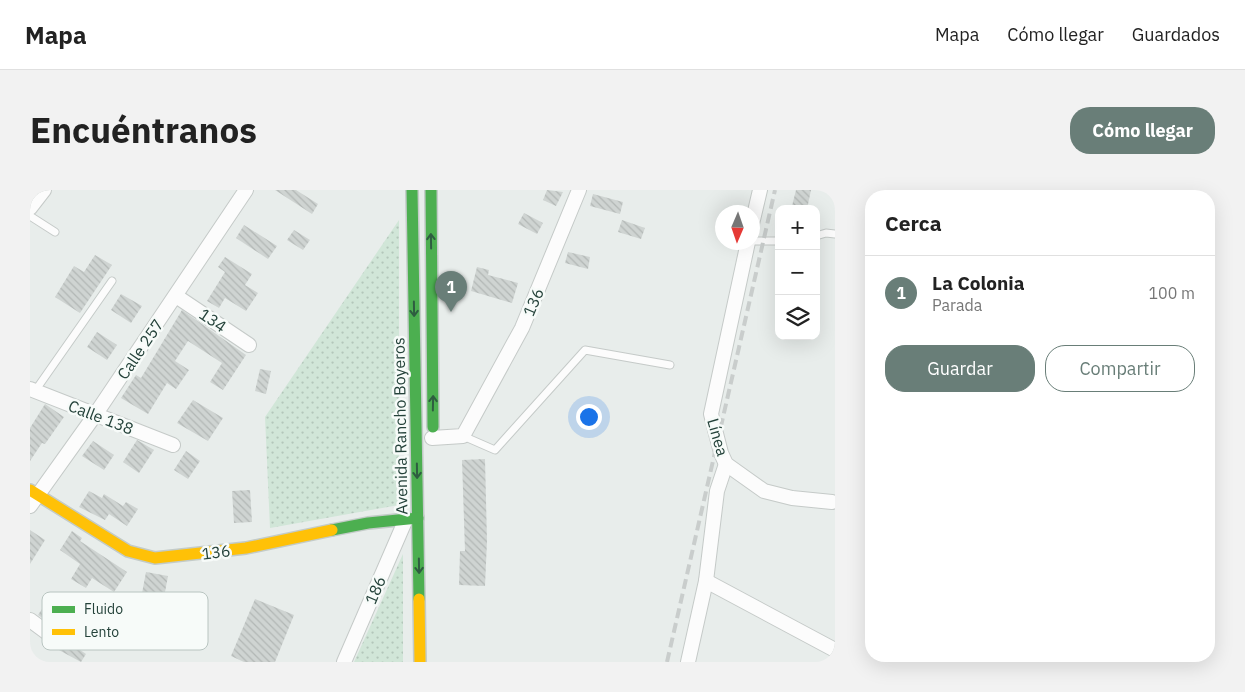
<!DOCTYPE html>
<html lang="es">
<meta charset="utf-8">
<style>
:root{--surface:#fff;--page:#f2f2f2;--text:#222;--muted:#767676;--line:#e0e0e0;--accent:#697e78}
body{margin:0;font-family:"IBM Plex Sans",sans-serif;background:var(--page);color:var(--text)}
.controls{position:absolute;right:15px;top:15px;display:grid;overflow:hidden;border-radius:10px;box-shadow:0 5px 20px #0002}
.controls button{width:45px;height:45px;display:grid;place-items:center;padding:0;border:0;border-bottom:1px solid var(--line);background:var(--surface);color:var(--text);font:25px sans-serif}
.compass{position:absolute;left:685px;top:15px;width:45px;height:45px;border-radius:50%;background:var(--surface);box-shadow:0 5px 20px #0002;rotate:182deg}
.you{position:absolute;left:558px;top:226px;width:18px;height:18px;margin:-12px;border:4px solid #fff;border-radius:50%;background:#1a73e8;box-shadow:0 0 0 8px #1a73e833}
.badge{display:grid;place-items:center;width:32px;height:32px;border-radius:50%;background:var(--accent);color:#fff;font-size:16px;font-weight:700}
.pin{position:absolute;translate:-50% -41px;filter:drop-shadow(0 1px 2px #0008)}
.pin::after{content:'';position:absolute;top:26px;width:18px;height:15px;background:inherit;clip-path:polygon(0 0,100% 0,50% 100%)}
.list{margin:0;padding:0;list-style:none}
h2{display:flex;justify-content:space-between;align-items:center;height:65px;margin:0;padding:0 20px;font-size:21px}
h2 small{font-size:16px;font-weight:400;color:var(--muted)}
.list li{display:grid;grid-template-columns:32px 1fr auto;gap:15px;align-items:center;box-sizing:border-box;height:75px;padding:0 20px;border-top:1px solid var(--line)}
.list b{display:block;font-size:19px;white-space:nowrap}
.list p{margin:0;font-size:16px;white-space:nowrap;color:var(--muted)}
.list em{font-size:16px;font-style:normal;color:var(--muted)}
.actions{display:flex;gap:10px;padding:15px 20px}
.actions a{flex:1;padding:11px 0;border:1px solid var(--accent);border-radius:20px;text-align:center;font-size:18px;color:var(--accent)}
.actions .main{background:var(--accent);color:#fff}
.icon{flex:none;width:28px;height:28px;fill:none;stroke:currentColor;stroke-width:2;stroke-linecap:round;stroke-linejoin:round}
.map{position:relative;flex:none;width:805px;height:472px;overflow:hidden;border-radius:20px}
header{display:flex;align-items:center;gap:30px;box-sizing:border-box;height:70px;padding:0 25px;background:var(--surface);border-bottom:1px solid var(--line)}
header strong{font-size:24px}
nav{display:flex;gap:28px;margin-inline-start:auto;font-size:18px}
.intro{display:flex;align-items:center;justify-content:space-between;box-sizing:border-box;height:120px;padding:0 30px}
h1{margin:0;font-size:35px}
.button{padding:12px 22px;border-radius:20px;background:var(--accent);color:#fff;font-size:18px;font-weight:700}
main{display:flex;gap:30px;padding:0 30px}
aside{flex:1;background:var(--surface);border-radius:20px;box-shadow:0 5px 20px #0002}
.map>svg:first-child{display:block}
.grass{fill:url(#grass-dots)}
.building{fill:url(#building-back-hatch)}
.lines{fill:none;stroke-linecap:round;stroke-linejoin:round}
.lane-casing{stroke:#c5cac8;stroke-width:9}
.street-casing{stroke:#c5cac8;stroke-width:16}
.fast-casing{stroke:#c3cbc8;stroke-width:14}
.slow-casing{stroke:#c3cbc8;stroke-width:14}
.lane{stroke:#fcfcfc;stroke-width:7}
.street{stroke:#fcfcfc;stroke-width:14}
.fast{stroke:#4caf50;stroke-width:11}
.slow{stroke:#ffc107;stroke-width:11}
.rail{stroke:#c9cdcc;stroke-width:4;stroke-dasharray:10 5;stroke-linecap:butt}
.oneway{stroke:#2e5d40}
.labels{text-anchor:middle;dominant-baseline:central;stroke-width:5;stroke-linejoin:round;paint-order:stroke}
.street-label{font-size:16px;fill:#24423a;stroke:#f7fbf9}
.key{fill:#f7fbf9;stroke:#b8c4c0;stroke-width:1}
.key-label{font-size:14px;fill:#24423a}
</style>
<header>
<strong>Mapa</strong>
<nav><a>Mapa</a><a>Cómo llegar</a><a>Guardados</a></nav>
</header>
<div class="intro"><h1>Encuéntranos</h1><a class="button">Cómo llegar</a></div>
<main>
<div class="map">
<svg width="805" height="472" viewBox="0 0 805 472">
<defs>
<pattern id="grass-dots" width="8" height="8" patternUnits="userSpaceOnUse" patternTransform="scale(1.25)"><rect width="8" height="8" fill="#d1e6d8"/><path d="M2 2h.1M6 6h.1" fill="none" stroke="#b3c6ba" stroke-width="1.8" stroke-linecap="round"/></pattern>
<pattern id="building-back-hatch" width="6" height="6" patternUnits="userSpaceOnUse" patternTransform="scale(1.25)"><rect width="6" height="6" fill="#cfd4d2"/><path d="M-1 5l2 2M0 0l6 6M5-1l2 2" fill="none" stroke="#b2b7b5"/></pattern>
</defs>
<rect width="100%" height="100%" fill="#e8edeb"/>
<g class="grass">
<polygon points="369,30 369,315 240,338 235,227"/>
<polygon points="373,364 373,472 324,472"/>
</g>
<g class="building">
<polygon points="245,0 266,0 288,14 282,24"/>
<polygon points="517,0 533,2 526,16 513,10"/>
<polygon points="766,0 781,0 777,19 762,16"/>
<polygon points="563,4 593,12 590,24 560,16"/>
<polygon points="494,23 513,33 507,44 488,34"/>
<polygon points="592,30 615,38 611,49 588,42"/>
<polygon points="214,35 247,56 238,69 206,48"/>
<polygon points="264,40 280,50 273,60 257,50"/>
<polygon points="538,62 560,67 558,79 535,73"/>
<polygon points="65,65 82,75 50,123 25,107 44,76 54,82"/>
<polygon points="195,67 222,84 215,95 228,103 216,121 195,108 189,118 177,111 195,82 188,77"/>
<polygon points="447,77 459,80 458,85 488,93 482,113 441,101"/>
<polygon points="91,104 112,116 101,133 81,120"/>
<polygon points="152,120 216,165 193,200 180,192 192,173 158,151 145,171 159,180 146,199 137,193 118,224 91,208 106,185 111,188"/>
<polygon points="67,142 87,155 77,170 57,157"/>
<polygon points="230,179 241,181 236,204 225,201"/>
<polygon points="163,210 193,228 178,251 147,233"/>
<polygon points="15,214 34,227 15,254 12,253 0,271 0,238"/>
<polygon points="107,250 124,260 109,283 93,272"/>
<polygon points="63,251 84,265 74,280 52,266"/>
<polygon points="156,261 170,271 158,289 144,280"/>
<polygon points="455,269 457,351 455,396 429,395 430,361 435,361 432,270"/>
<polygon points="220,300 222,332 204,333 202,301"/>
<polygon points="59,301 72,308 74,304 93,316 96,312 108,319 97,336 79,324 75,330 49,317"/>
<polygon points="0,340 15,350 0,374"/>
<polygon points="42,341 52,348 50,351 97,382 84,402 62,388 56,398 41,389 50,374 30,360"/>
<polygon points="116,382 138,386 132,418 110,414"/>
<polygon points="22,404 41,416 27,438 8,425"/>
<polygon points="225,409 264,425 245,472 214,472 201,466"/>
<polygon points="34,449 56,464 51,472 27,459"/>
</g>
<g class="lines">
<g class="lane-casing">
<g id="lane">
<polyline points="0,26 25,42"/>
<polyline points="786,46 796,43 805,44"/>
<polyline points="722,51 749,51"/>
<polyline points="5,201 82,91"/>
<polyline points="433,246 465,260 555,160 640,175"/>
</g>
</g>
<g class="street-casing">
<g id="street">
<polyline points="0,18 14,0"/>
<polyline points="722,34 730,0"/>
<polyline points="718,52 681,224 691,263 696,274 734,301 762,308 802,312"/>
<polyline points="146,106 219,155"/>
<polyline points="0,199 143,255"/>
<polyline points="402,248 433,246 492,138 549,0"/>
<polyline points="0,316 65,225 216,0"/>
<polyline points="676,391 805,460"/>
<polyline points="0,430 19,444"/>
<polyline points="314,472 376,329"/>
<polyline points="658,472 676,391 687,301 696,274"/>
</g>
</g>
<g class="fast-casing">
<g id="fast">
<polyline points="382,0 389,409"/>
<polyline points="401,0 403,237"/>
<polyline points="302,340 338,333 388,328"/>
</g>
</g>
<g class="slow-casing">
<g id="slow">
<polyline points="0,300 98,361 125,368 216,358 302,340"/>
<polyline points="389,409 390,472"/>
</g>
</g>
<use href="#lane" class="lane"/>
<use href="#street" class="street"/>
<use href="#fast" class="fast"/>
<use href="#slow" class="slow"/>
<polyline class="rail" points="637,472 745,0"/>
</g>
<defs><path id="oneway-shaft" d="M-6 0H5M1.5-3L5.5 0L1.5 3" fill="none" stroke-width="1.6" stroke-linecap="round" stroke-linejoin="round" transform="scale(1.25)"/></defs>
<g class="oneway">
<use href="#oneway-shaft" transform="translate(401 51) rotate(-91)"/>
<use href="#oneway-shaft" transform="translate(384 119) rotate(89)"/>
<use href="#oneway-shaft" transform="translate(403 213) rotate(-89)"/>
<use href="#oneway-shaft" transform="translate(387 281) rotate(89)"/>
<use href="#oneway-shaft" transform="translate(389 376) rotate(89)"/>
</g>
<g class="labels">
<g class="street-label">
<text transform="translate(503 112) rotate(-67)">136</text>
<text transform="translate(183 130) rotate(34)">134</text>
<text transform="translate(110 159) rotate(-56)">Calle 257</text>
<text transform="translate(71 227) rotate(21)">Calle 138</text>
<text transform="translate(370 236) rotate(-91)">Avenida Rancho Boyeros</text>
<text transform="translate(688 247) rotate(74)">Línea</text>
<text transform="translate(186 362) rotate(-7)">136</text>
<text transform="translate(345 400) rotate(-67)">186</text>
</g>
</g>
<rect x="12" y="402" width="166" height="58" rx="8" class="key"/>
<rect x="22" y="416" width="23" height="7" fill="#4caf50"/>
<rect x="22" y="439" width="23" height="6" fill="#ffc107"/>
<g class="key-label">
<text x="54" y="424">Fluido</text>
<text x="54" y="447">Lento</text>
</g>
</svg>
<div class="controls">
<button>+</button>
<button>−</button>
<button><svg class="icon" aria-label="layers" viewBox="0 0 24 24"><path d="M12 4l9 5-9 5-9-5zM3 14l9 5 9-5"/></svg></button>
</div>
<svg class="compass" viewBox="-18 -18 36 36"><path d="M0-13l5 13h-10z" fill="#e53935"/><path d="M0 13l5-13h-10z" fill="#767676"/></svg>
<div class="you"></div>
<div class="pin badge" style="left:421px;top:122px">1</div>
</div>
<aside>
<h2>Cerca<small></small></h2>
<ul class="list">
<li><span class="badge">1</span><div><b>La Colonia</b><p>Parada</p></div><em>100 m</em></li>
</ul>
<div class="actions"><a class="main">Guardar</a><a>Compartir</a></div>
</aside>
</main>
